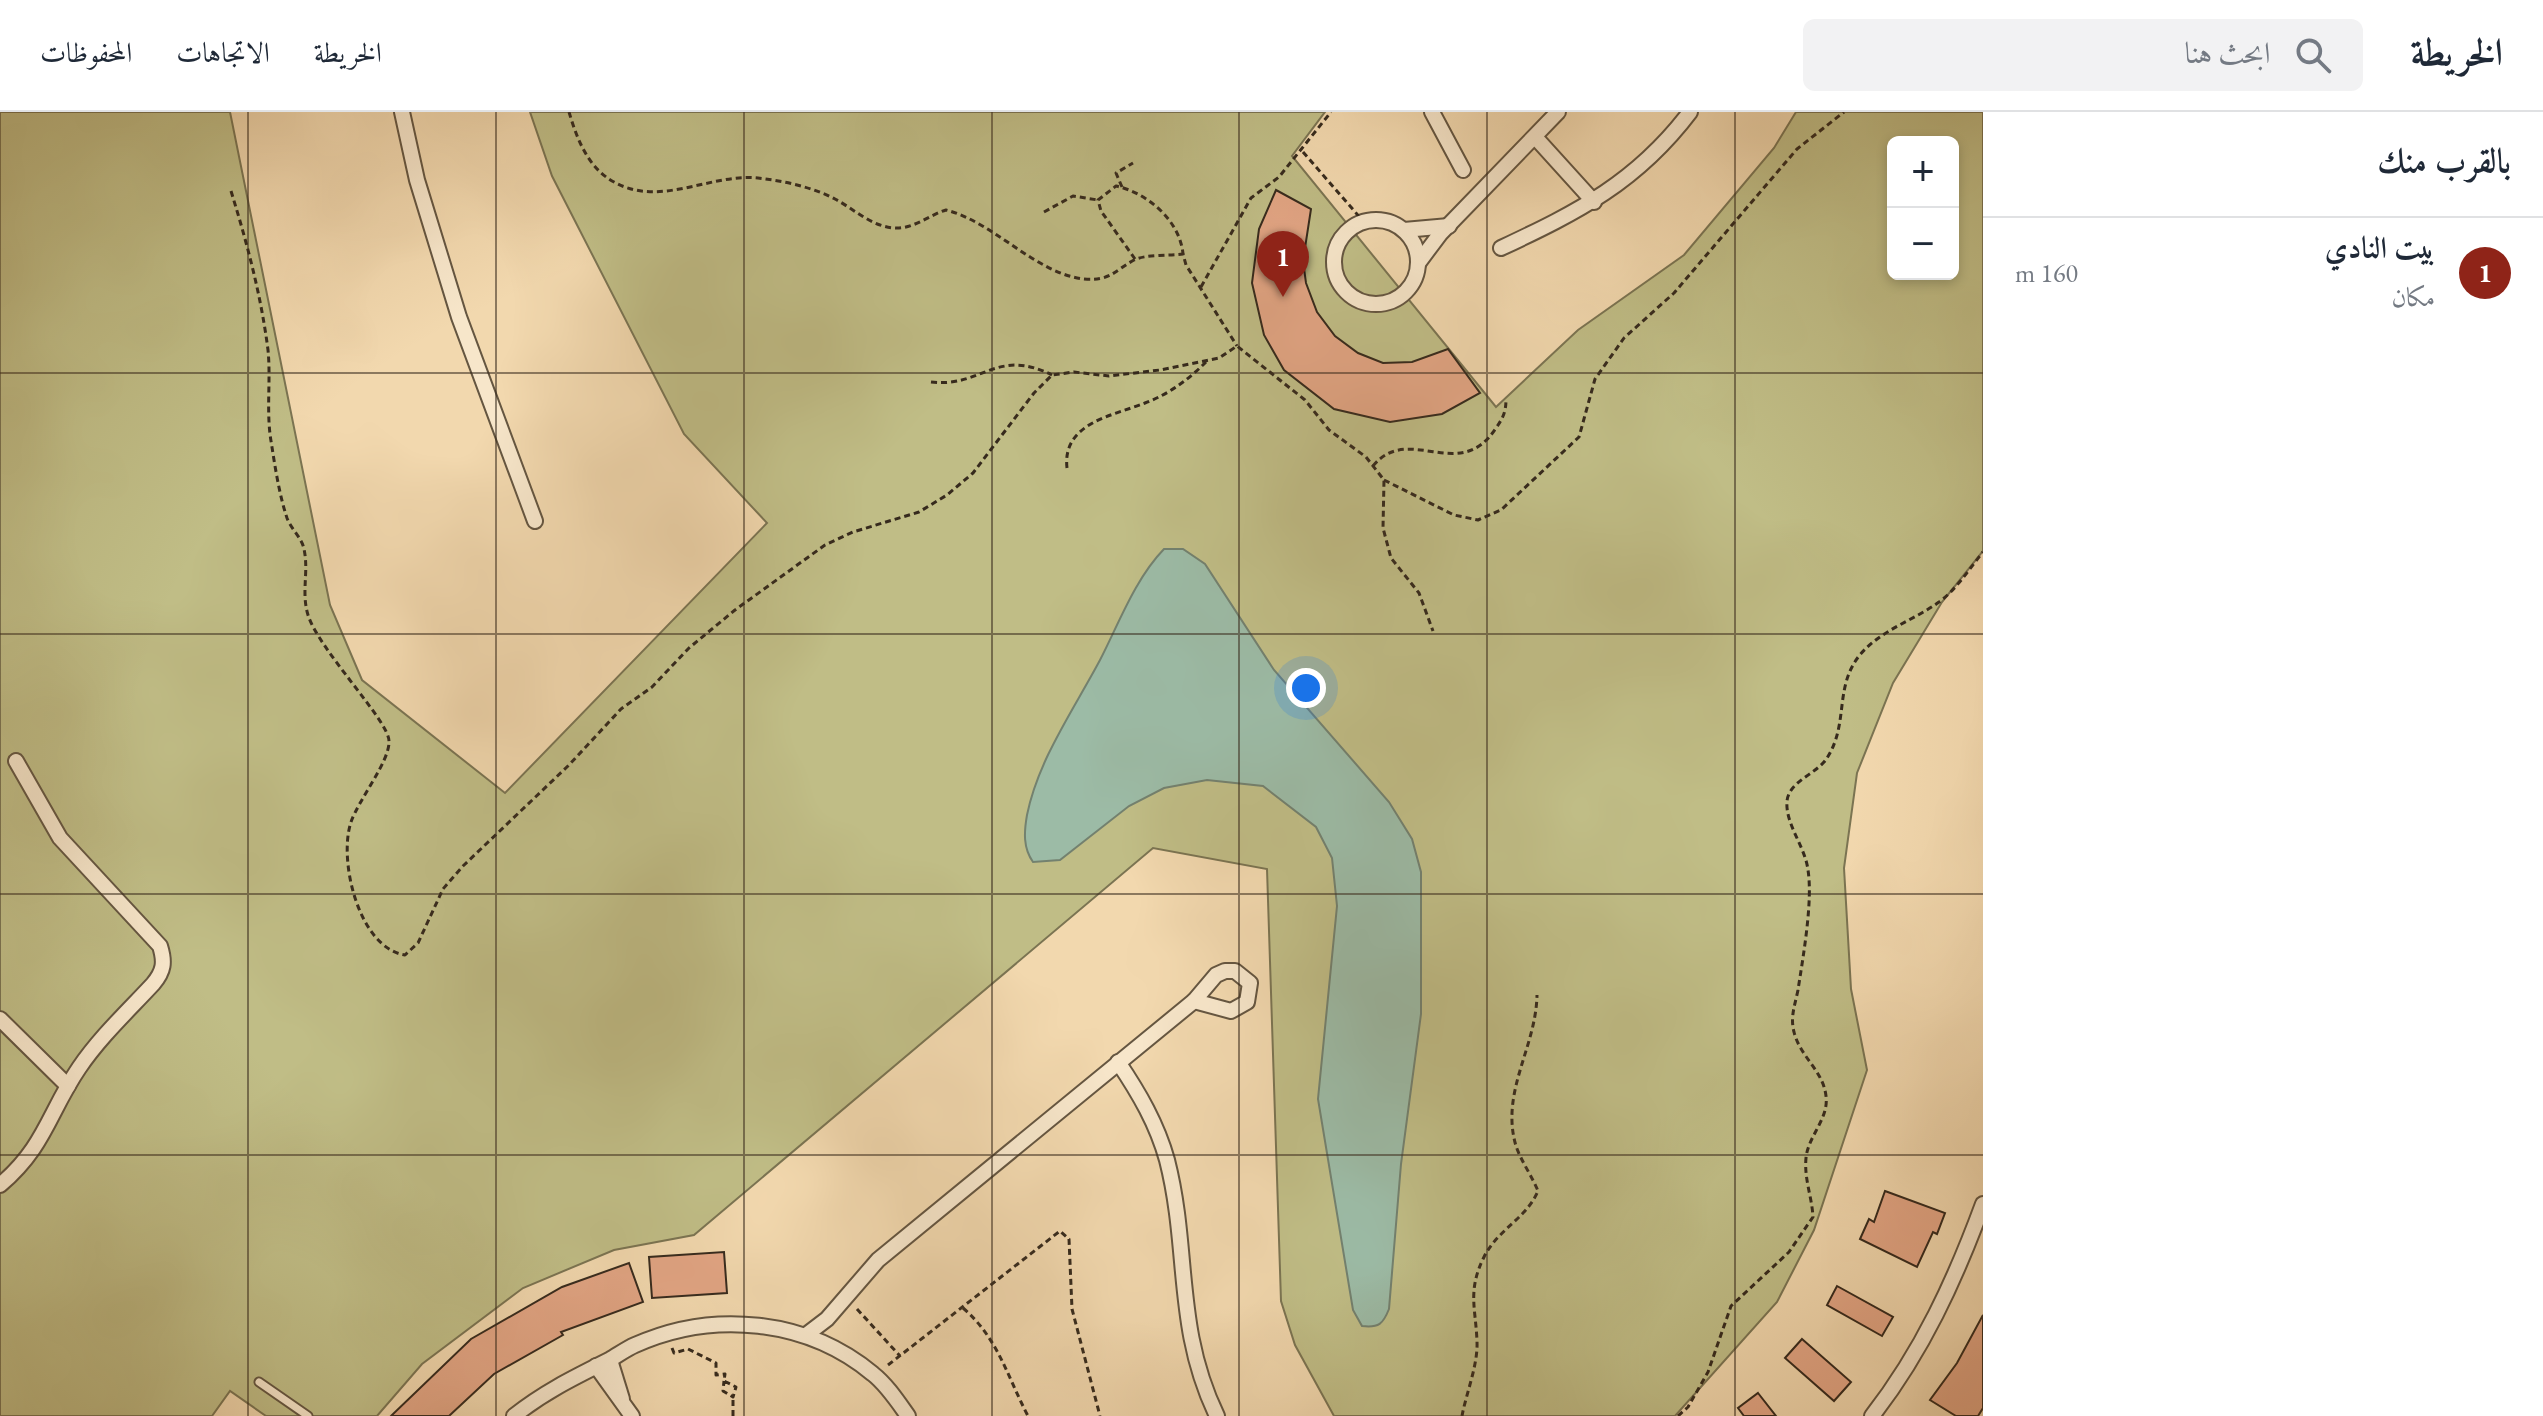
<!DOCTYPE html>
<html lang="ar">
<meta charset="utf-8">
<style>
:root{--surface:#fff;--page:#f2f2f3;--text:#1f2937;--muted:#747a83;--line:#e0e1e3;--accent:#8f2418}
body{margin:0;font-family:"EB Garamond",Amiri,serif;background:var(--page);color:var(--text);direction:rtl}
.controls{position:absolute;right:24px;top:24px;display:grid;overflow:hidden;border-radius:12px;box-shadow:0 4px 12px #0003}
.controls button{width:72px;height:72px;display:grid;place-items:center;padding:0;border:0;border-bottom:2px solid var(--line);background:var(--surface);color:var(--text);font:40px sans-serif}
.you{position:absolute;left:1306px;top:576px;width:28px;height:28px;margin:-20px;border:6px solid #fff;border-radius:50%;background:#1a73e8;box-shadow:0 0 0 12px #1a73e833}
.badge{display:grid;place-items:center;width:52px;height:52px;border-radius:50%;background:var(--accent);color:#fff;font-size:26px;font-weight:700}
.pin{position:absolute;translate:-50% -66px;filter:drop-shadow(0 2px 4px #0008)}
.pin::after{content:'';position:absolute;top:42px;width:28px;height:24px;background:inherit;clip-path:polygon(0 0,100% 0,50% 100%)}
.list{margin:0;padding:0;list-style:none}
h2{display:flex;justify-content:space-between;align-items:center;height:104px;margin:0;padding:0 32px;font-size:34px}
h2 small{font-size:26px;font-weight:400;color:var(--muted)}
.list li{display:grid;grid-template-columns:52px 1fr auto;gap:24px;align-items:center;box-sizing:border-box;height:112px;padding:0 32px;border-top:2px solid var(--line)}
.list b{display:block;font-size:30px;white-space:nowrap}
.list p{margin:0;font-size:26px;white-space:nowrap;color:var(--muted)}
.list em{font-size:26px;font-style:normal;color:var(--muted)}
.icon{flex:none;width:44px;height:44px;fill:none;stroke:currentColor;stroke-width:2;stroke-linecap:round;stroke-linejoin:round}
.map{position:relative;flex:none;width:1983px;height:1304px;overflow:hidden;direction:ltr}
header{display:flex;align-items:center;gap:48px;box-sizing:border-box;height:112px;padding:0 40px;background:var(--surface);border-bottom:2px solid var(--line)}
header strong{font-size:38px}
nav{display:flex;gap:44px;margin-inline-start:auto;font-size:28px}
.search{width:560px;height:72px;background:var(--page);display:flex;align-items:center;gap:20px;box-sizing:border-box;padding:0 28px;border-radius:12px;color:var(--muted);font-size:30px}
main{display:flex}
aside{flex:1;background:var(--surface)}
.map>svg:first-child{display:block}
.green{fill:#c0bd86;stroke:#7b7452;stroke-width:2;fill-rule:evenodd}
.water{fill:#9cbba6;stroke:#73816f;stroke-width:2}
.building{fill:#e2a584;stroke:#362a1d;stroke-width:2}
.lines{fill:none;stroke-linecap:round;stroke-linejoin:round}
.service-casing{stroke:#655641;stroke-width:11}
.minor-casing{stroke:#655641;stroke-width:18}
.path{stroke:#362a1d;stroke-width:3;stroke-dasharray:6 4;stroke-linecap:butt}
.service{stroke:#f7e6ca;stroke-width:7}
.minor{stroke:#f7e6ca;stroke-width:14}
.grid{fill:none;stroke:#362a1d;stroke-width:2;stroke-opacity:0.55}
</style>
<header>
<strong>الخريطة</strong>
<div class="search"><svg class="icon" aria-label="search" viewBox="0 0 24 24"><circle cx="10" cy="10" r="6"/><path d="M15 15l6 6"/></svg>ابحث هنا</div>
<nav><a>الخريطة</a><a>الاتجاهات</a><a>المحفوظات</a></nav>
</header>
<main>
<aside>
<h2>بالقرب منك<small></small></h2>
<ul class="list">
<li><span class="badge">1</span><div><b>بيت النادي</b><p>مكان</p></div><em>160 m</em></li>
</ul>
</aside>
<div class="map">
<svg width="1983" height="1304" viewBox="0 0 1983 1304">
<rect width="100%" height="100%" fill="#f2d8ae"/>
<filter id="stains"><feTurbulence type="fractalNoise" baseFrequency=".0025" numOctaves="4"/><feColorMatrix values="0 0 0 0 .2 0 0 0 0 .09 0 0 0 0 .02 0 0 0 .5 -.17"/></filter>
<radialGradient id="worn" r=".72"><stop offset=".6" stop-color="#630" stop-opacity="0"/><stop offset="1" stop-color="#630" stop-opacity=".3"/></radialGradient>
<path class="green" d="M0,0H230L330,493L362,568L505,681L767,411L684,322L552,64L530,0H1325L1292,44L1496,295L1578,218L1684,143L1774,36L1796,0H1983V439L1942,490L1893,571L1857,661L1844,756L1851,877L1867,958L1814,1118L1777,1190L1675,1304H1334L1295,1233L1281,1189L1267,757L1153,736L694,1123L614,1138L523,1176L422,1252L377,1304H266L230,1279L212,1304H0ZM1893,30H1953V162H1893Z"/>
<path class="water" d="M1164,437H1183L1205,452L1274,558L1389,690L1412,727L1421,760V902L1401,1052L1389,1197C1383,1212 1379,1216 1362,1214L1353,1198L1318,987L1337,794L1332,746L1316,715L1263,674L1207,668L1164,676L1129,694L1060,748L1033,750C1023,736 1024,720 1027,703C1038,648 1074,597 1100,548C1119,511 1135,467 1164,437Z"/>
<g class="building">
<polygon points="1276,78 1311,97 1303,149 1306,171 1317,200 1335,224 1358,241 1383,251 1412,250 1448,237 1480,281 1442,302 1390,310 1334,297 1284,258 1264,223 1252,171 1259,117"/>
<polygon points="1885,1079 1945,1101 1937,1122 1933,1120 1917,1155 1860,1127 1869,1107 1874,1110"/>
<polygon points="724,1140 727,1181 652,1186 649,1145"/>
<polygon points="629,1151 643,1190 561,1220 563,1223 494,1262 449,1304 391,1304 471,1227 562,1175"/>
<polygon points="1837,1174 1893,1205 1882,1224 1827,1193"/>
<polygon points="1983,1203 1983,1296 1978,1304 1956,1304 1930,1288 1957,1251"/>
<polygon points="1802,1227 1851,1270 1834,1289 1785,1246"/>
<polygon points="1758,1281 1776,1304 1744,1304 1738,1296"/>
</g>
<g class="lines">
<g class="service-casing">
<polyline id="service" points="259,1270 308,1304"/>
</g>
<g class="minor-casing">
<g id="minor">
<polyline points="402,0 417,68 459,205 535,409"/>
<polyline points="1432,0 1463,58"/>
<polyline points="1536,26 1594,90"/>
<circle cx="1376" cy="150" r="42"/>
<polyline points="1404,118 1449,114"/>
<path d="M1501,136C1578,100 1637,70 1690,0"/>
<polyline points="1419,150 1440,122 1558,0"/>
<polygon points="1225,859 1235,859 1250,871 1247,890 1231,899 1194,889 1216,863"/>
<polyline points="0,907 68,974"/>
<path d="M1118,950C1139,981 1157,1012 1167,1048C1190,1138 1174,1215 1217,1304"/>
<path d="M0,1073C45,1035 49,1000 79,956C100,925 128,899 153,872C164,859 165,850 160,834L60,726L16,649"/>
<polyline points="806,1223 827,1207 878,1148 1194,889"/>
<polyline points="610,1248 622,1287"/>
<polyline points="596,1254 632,1304"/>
<path d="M514,1304C544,1280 575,1265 609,1248C618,1243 626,1237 635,1233C713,1198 807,1207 873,1262C887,1273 898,1290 908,1304"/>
<path d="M1872,1304C1922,1240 1955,1168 1983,1092"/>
</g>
</g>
<g class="path">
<path d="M569,0C577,27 588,56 614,70C660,96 711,61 758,66C784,69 812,75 835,87C854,97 872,115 895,116C914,117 929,103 946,98C994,110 1036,162 1084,167C1111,169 1114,159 1134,148C1146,142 1170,144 1183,142L1186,153L1237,234"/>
<polyline points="1303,40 1363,109"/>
<polyline points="1122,75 1116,61 1133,51"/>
<path d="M231,79C247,131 261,183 268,238C271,268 266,299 271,329C275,354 279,382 287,406C291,417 302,426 304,437C309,460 301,480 308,503C319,538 389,609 389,629C390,649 359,687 351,710C338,749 359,836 405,843L418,831L443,777L463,754L569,653L621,597L652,575L689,536L735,498L825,433L853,420L919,400L947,383L973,361L1034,281L1052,263L1074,260L1109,264L1160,258L1219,246L1237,234L1305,288L1329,318L1366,345L1384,368L1383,416L1391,446L1419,481L1433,519"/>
<polyline points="1044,100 1073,84 1098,88"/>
<path d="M1135,147L1101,99L1098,88L1116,74C1148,81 1180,109 1183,142"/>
<polyline points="1201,175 1251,86 1279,65 1331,0"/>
<path d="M931,270C982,276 996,235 1052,263"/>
<path d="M1373,354C1409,310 1459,373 1496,316C1503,306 1506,300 1506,287"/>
<path d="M1067,356C1062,311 1112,304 1145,291C1169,282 1188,268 1206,250"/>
<polyline points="1384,368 1454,403 1478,408 1501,398 1579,325 1595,267 1624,226 1674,181 1797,37 1844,0"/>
<path d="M963,1196C998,1226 1007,1264 1028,1304"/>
<polyline points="857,1197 900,1244"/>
<polyline points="672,1236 674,1241 688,1237 716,1251 716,1263 725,1262 724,1269 736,1275 733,1285 723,1279 724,1269"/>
<polyline points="888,1253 1060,1119 1069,1127 1072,1197 1100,1304"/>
<polyline points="733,1304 733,1285"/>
<path d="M1462,1304C1466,1282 1478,1253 1477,1230C1476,1197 1467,1179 1484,1145C1498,1117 1526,1107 1538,1079C1532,1064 1521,1049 1516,1034C1500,980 1536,936 1537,883"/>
<path d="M1678,1304L1688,1295L1708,1260L1731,1194L1789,1140L1813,1105C1812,1085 1804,1067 1806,1046C1808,1024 1829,1007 1826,984C1823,958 1800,945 1794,920C1790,905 1795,893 1798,878C1803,845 1813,790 1808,758C1805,734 1785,712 1787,689C1789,669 1817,662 1827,646C1849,612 1834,576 1859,544C1880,518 1913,509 1939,490C1956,478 1970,456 1983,440"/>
</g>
<use href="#service" class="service"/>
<use href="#minor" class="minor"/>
</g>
<path class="grid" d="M248,0V1304M496,0V1304M744,0V1304M992,0V1304M1239,0V1304M1487,0V1304M1735,0V1304M0,261H1983M0,522H1983M0,782H1983M0,1043H1983"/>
<rect width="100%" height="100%" filter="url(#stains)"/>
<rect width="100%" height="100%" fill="url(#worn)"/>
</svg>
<div class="controls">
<button>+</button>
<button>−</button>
</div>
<div class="you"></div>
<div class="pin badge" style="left:1283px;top:185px">1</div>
</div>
</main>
